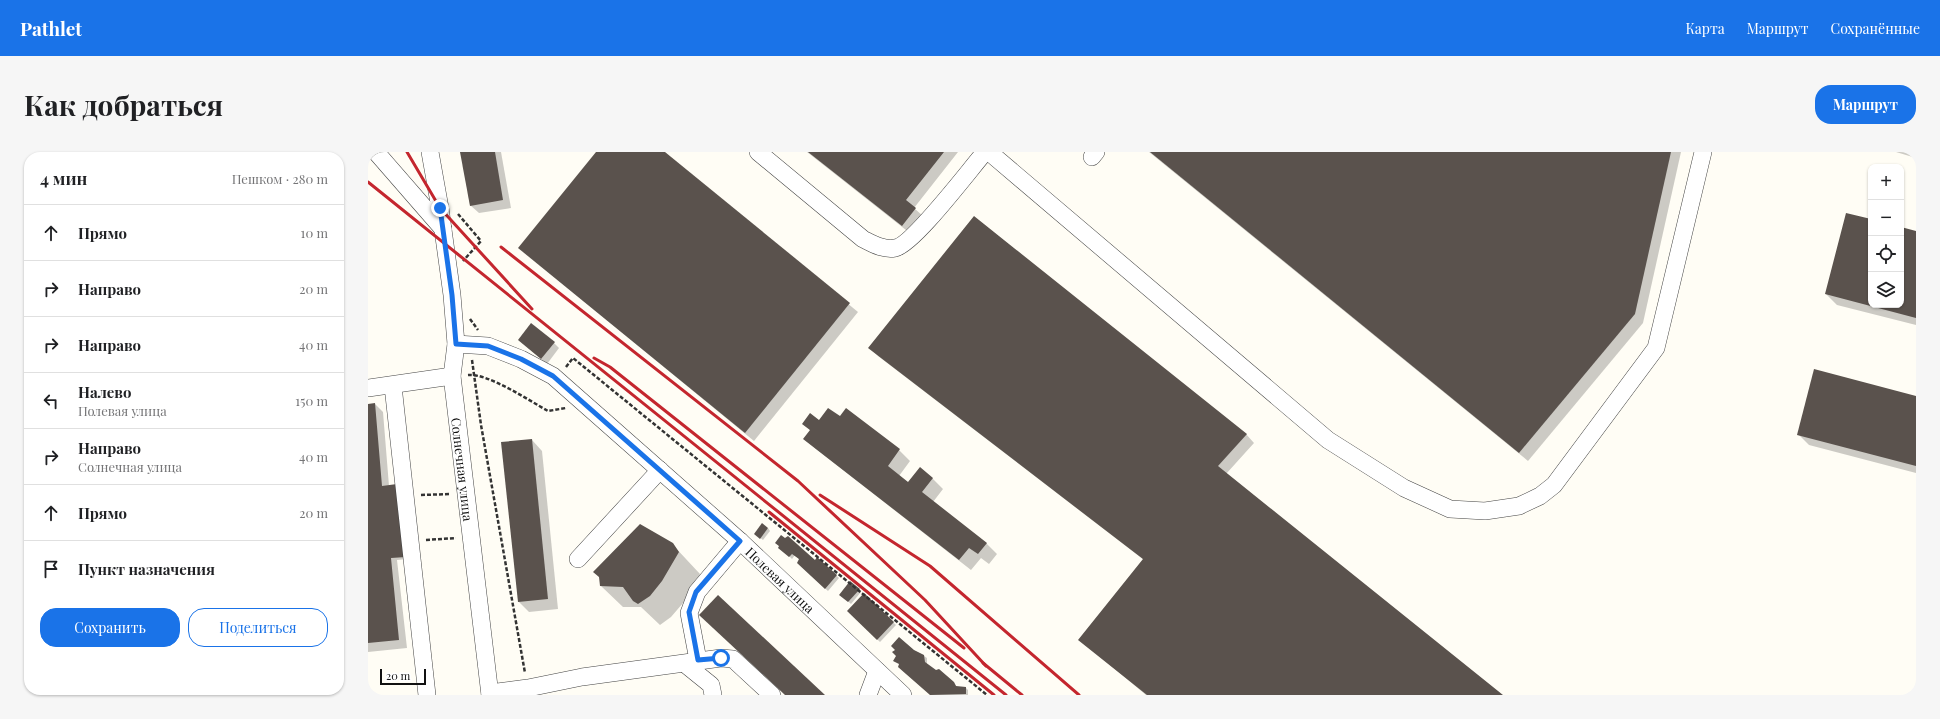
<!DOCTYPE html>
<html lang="ru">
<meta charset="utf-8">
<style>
:root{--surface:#fff;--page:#f6f6f6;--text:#202124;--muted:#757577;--line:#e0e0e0;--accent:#1a73e8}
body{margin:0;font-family:"Playfair Display",serif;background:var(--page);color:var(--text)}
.controls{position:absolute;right:12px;top:12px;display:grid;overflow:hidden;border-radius:8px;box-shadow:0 1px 3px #0004}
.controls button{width:36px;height:36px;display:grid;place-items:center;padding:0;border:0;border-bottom:1px solid var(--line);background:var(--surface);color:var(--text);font:20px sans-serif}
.scale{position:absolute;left:12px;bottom:10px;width:46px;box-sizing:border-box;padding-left:4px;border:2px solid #111;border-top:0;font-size:11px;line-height:14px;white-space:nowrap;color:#111;-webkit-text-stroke:3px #fff;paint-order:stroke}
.stop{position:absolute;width:12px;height:12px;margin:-9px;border:3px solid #1a73e8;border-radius:50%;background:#fff}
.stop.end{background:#1a73e8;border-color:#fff;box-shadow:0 1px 4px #0008}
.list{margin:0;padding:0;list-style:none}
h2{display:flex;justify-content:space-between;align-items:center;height:52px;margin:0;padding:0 16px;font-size:17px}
h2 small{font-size:13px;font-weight:400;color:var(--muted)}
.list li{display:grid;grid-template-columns:26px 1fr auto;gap:12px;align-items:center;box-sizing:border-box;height:56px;padding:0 16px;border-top:1px solid var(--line)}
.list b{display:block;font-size:15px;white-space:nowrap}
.list p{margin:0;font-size:13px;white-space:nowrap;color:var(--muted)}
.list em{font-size:13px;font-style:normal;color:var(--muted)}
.actions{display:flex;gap:8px;padding:12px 16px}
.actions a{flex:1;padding:9px 0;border:1px solid var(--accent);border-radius:16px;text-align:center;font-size:14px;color:var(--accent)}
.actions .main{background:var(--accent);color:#fff}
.icon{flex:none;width:22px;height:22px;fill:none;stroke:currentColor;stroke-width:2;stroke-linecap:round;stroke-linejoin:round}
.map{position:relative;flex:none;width:1548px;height:543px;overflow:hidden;border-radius:16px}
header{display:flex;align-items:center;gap:24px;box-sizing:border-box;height:56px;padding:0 20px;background:var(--accent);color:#fff}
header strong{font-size:19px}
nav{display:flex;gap:22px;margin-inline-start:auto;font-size:14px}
.intro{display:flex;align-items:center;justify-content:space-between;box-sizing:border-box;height:96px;padding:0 24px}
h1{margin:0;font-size:28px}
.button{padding:10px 18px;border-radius:16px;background:var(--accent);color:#fff;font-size:14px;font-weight:700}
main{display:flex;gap:24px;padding:0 24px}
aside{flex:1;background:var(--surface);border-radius:16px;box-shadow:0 1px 3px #0004}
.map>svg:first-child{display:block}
.shadow{fill:#0003}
.building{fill:#5a524d}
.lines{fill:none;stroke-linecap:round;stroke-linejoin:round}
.minor-casing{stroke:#444;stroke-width:18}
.path{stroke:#333;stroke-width:2.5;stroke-dasharray:4 2;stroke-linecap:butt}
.minor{stroke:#fff;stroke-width:17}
.rail{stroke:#c4262e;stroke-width:3}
.route{stroke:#1a73e8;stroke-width:5}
.labels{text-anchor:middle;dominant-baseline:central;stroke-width:4;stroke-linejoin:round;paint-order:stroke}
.street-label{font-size:13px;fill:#111;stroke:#fff}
</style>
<header>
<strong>Pathlet</strong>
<nav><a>Карта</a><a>Маршрут</a><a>Сохранённые</a></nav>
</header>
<div class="intro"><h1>Как добраться</h1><a class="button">Маршрут</a></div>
<main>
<aside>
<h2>4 мин<small>Пешком · 280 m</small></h2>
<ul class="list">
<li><svg class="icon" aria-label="ahead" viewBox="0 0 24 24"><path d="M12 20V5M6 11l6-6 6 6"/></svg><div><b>Прямо</b></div><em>10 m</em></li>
<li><svg class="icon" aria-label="right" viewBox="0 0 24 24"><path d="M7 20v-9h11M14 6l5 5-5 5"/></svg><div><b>Направо</b></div><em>20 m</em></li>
<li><svg class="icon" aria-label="right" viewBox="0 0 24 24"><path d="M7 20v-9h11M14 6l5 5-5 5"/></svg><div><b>Направо</b></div><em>40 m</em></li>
<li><svg class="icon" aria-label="left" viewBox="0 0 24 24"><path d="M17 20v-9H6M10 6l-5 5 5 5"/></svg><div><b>Налево</b><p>Полевая улица</p></div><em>150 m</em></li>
<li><svg class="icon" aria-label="right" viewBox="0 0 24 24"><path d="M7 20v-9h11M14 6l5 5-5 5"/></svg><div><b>Направо</b><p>Солнечная улица</p></div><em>40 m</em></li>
<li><svg class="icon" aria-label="ahead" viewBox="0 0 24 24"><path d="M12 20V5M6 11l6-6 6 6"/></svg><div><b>Прямо</b></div><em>20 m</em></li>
<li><svg class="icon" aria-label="arrive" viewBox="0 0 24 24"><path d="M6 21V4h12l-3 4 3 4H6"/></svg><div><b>Пункт назначения</b></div></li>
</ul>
<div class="actions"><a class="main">Сохранить</a><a>Поделиться</a></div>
</aside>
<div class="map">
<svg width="1548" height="543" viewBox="0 0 1548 543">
<rect width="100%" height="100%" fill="#fffdf5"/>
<g class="shadow">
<polygon points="93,0 133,0 143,56 111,61 102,53"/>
<polygon points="229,0 296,0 490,160 386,289 151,96"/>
<polygon points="439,0 590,0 546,56 556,65 543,82"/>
<polygon points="781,0 1313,0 1275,171 1160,309"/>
<polygon points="1528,0 1548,0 1548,6"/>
<polygon points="1503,68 1503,153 1533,153 1533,76 1548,80 1548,173 1469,153 1458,142"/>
<polygon points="151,188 186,191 191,196 179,212"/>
<polygon points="502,196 878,282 886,291 858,322 1134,543 778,543 712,488 776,408 510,204"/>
<polygon points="1548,245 1548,321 1441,293 1431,283"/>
<polygon points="7,252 15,260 21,334 40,407 29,408 39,496 0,500 0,253"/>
<polygon points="478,257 531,298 542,309 531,324 541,331 564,326 575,337 565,350 618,391 629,402 621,412 613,406 603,418 448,297 437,287 443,279 435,272 472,266"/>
<polygon points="164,288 174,299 190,457 161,460 150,449"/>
<polygon points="400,376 402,379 395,388 390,384"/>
<polygon points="408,391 447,409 449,406 471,426 460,439 430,411 432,408 427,403 424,407"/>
<polygon points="304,392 332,422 315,451 303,465 292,473 273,455 255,455 233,434"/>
<polygon points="491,438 493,440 483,452 475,445"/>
<polygon points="496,443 528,473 512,490 480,459"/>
<polygon points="546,499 556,504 559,506 559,513 585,530 589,535 598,536 600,538 600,543 563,543 534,518"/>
</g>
<g class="building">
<polygon points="92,0 127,0 135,48 102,54"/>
<polygon points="228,0 297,0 482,151 377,281 150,96"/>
<polygon points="440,0 576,0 538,48 548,56 534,74"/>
<polygon points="782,0 1303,0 1267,162 1151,301"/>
<polygon points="1478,61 1503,67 1503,153 1533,153 1533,75 1548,79 1548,166 1457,142"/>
<polygon points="606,64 879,282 850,314 1135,543 779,543 710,488 775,407 500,196"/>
<polygon points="163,171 187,190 173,207 150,188"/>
<polygon points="1446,217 1548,244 1548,314 1429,283"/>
<polygon points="7,251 14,334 29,332 38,405 23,406 31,488 0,491 0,252"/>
<polygon points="460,256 472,264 478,256 532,297 520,314 540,330 552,315 565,326 554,340 619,391 610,402 601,396 591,408 435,287 442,278 434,272 442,261 451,268"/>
<polygon points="164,287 180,447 150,450 133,290"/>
<polygon points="394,371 400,376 392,387 386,382"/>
<polygon points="272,372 305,391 311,400 294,429 282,444 270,452 265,449 255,435 232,434 231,425 225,420"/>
<polygon points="413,383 417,386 420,384 447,408 449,405 469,423 457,437 429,411 431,407 424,402 421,405 410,396 411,394 407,391"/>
<polygon points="482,429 492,437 480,450 471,443"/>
<polygon points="496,441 526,470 509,488 479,459"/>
<polygon points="350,443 457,543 417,543 331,463"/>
<polygon points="531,485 546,498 556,503 557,510 568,518 571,517 586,530 588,534 598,535 598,542 562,543 530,515 531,512 525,509 528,504 524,500 527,498 523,494"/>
</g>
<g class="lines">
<g class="minor-casing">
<g id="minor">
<polyline points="8,0 75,77"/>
<path id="s1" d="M62,0L72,56L84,143L88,192L84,224L122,543"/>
<path d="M390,0L495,87C505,92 515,98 527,96C545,93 602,17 617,0"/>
<polyline points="621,0 960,288 1036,336 1082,357 1117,359 1151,354 1172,344 1186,333 1288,196 1335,0"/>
<polyline points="724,5 728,0"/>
<path id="s2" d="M88,192L120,194L153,207L185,224L372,389L535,543"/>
<polyline points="25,234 59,543"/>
<polyline points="0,236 84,224"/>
<polyline points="210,407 292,318"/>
<polyline points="330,508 321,461 329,440 372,389"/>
<polyline points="317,512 343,533 345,543"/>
<polyline points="122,541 160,536 214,525 353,506 365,507 404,543"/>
<polyline points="500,543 509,519"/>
</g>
</g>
<g class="path">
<polyline points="90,62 113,89 95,109"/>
<polyline points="102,167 110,178"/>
<polyline points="104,208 113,273 157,521"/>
<polyline points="198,215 205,206 619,543"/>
<path d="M100,223C120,221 162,249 180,259L198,256"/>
<polyline points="53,343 82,342"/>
<polyline points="58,388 88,386"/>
</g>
<use href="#minor" class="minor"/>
<g class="rail">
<polyline points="39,0 72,56 164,157"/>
<polyline points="0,30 638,543"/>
<polyline points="133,95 430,329 557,448 618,514"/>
<polyline points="226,206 242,215 596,496"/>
<polyline points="452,343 562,414 711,543"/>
<polyline points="401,360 626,543"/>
<polyline points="615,511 654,543"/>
</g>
</g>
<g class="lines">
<polyline class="route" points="72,56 84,143 88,192 120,194 153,207 185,224 372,389 328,440 321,460 330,508 353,506"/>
</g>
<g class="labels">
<g class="street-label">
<text stroke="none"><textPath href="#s1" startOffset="320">Солнечная улица</textPath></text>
<text stroke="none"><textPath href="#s2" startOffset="409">Полевая улица</textPath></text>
</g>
</g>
</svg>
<div class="controls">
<button>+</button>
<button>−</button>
<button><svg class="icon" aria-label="locate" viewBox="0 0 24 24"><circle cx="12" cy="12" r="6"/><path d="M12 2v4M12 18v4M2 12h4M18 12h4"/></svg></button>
<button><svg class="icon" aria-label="layers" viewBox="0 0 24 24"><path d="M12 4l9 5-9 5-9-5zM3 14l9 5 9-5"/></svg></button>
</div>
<div class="scale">20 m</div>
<div class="stop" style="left:353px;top:506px"></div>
<div class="stop end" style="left:72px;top:56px"></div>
</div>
</main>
